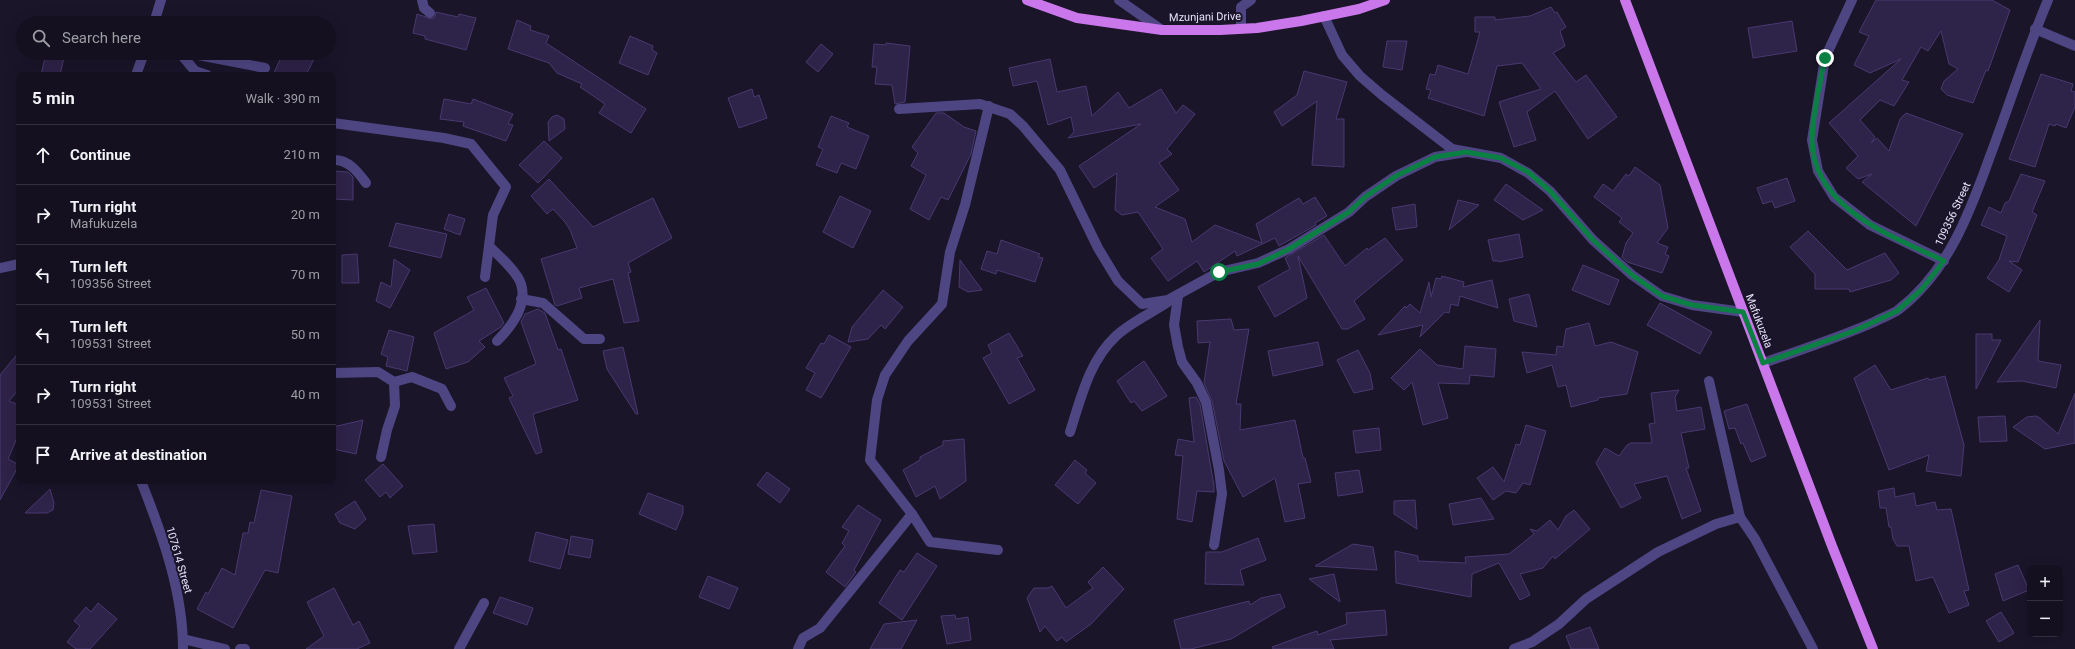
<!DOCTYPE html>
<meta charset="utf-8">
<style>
:root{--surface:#14101f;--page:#211e2c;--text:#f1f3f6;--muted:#9d9da4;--line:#33303d}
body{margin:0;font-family:Roboto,sans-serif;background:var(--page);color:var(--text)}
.controls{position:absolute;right:12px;bottom:12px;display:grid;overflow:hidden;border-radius:8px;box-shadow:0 4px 16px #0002}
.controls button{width:36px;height:36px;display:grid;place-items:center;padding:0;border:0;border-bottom:1px solid var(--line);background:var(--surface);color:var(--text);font:20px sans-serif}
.stop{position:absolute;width:12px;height:12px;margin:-9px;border:3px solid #0b8043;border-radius:50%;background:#fff}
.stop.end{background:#0b8043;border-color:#fff;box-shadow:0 1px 4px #0008}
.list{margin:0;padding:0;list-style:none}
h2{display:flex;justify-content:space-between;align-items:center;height:52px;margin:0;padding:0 16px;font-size:17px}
h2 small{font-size:13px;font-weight:400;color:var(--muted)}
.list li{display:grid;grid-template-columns:26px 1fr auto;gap:12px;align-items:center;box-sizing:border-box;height:60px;padding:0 16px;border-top:1px solid var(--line)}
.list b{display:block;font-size:15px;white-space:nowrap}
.list p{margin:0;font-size:13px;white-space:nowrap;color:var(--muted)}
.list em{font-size:13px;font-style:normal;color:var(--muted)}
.icon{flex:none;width:22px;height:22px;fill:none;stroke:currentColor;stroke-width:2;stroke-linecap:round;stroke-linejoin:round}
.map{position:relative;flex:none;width:2075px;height:649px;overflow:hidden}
.search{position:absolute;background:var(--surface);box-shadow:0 4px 16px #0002;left:16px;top:16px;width:320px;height:44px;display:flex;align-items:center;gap:10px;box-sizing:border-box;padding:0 14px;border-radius:22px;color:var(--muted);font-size:15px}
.panel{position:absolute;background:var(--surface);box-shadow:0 4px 16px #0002;left:16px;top:72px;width:320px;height:412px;border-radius:8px}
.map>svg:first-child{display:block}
.building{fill:#2e2348;stroke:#493971}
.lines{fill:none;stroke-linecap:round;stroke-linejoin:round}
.minor{stroke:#4e4682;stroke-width:10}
.major{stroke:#cb77ec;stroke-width:10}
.route{stroke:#0b8043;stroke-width:5}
.labels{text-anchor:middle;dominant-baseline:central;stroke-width:4;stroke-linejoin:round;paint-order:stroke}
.street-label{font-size:11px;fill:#e7e2fb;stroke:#1a1529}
</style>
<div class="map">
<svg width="2075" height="649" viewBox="0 0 2075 649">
<rect width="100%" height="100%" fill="#1a1529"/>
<g class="building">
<polygon points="1876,0 1992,0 2010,10 1988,71 1986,70 1973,103 1947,95 1941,89 1944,81 1958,69 1949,64 1941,31 1928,51 1921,47 1902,80 1909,82 1894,106 1880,100 1860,120 1875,137 1871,143 1877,138 1889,151 1900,119 1906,113 1963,134 1916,226 1862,182 1872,174 1858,179 1846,168 1858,156 1829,123 1901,59 1870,73 1854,65 1869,36 1859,32"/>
<polygon points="1551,7 1555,13 1557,12 1566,27 1560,31 1565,46 1553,53 1576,82 1586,75 1617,117 1588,139 1555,91 1527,112 1536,140 1514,147 1499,102 1541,89 1522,63 1497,66 1484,116 1428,98 1431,90 1426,89 1430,74 1435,75 1438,65 1468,74 1480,32 1475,32 1475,17 1495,17 1495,20 1530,16"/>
<polygon points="436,12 458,17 459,14 476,18 466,50 425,39 425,36 413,33 417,14 432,19 435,17"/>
<polygon points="517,20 531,26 530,30 549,36 546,43 646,109 631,133 599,113 605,104 580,87 582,84 557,73 549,63 508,49"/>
<polygon points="1792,21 1797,51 1753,58 1748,28"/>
<polygon points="630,36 653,46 652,50 657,53 648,75 619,63"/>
<polygon points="1387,41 1407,41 1402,70 1383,67"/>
<polygon points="886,43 910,46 905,102 895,104 892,85 875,84 877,67 872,67 874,44 886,45"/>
<polygon points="821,44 833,54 818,72 806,62"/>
<polygon points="46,53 65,53 60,75 41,75"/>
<polygon points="283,53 301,53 314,59 306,75 273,75"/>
<polygon points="1050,59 1057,92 1086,86 1092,116 1118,92 1129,108 1161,89 1176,113 1183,105 1195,114 1167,149 1172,154 1159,163 1179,190 1155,207 1185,219 1192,242 1215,225 1262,243 1256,224 1299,198 1303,204 1315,197 1327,216 1315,223 1316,225 1279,246 1275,238 1237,256 1235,251 1204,272 1197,261 1168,281 1151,258 1163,249 1138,212 1122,215 1115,210 1117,173 1094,188 1079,166 1141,124 1068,138 1074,132 1071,117 1048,125 1037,81 1013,86 1009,68"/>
<polygon points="1304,71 1347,82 1336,119 1344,119 1344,167 1312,165 1317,101 1282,126 1274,112 1297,95"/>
<polygon points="2041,74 2073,84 2071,91 2075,92 2075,107 2066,128 2056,124 2055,126 2049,124 2035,167 2009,159"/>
<polygon points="752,89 754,97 759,95 767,118 739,128 728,98"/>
<polygon points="444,99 471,104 473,99 513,114 508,124 513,125 506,141 463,126 464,122 440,119"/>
<polygon points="936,113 944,113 964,127 976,131 971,154 948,200 941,197 929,220 910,209 926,175 911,166 918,153 912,147"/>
<polygon points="557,115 564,119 565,129 549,141 548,122 552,117"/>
<polygon points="831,116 849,123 847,127 869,136 856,169 841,163 837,173 816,165 823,149 818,147"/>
<polygon points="544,141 562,158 538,183 519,165"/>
<polygon points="1635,167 1660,185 1668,228 1657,243 1668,247 1665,254 1669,256 1662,273 1627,262 1622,257 1626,243 1633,233 1619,222 1622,218 1594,197 1603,184 1613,191 1626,174 1629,176"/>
<polygon points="333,171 348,172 353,177 353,200 333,199"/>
<polygon points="2021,174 2045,181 2032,212 2037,215 2018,262 2009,261 2022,270 2009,292 1987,278 1999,260 2007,236 1981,225 1989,207 2001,213 2005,203 2009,201"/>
<polygon points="1787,178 1795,201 1775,208 1772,201 1763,204 1757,188"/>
<polygon points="549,179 593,227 653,198 672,238 628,263 631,272 628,273 639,321 624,323 613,279 579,288 582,298 557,306 555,305 541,259 577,248 570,230 565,222 553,209 547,214 531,196"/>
<polygon points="1506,184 1543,210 1523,220 1494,200"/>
<polygon points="840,196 871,211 853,248 823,232"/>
<polygon points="1458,200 1479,205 1449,230"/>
<polygon points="1415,204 1417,227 1396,230 1392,208"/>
<polygon points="449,214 465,219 460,235 444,229"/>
<polygon points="396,223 447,234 441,258 389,246"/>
<polygon points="1808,231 1847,270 1885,253 1899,273 1891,280 1850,292 1849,289 1815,289 1815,274 1790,247"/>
<polygon points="1519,234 1523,257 1499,262 1499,261 1493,261 1488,240"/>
<polygon points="1324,235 1345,266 1367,248 1368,250 1385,238 1403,260 1354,301 1365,319 1348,329 1342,329 1298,256 1307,298 1275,317 1258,287 1290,269 1285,258"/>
<polygon points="1001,240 1040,254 1038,257 1043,258 1035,282 997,270 996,274 981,269 987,251 997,254"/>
<polygon points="357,254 359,283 342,283 342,255"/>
<polygon points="394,259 410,270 390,308 376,301 381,282 391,287"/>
<polygon points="960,260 982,290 968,292 959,287"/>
<polygon points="1583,265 1619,280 1609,305 1572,290"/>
<polygon points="1442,276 1464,282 1463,287 1492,280 1498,308 1460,296 1458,306 1451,304 1449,313 1445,312 1420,337 1423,325 1378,335 1405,306 1406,308 1410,304 1420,313 1429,282 1431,297 1436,278 1441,279"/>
<polygon points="486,288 504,323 501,327 479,341 485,347 468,362 446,369 434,333 474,310 467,297"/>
<polygon points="883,290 903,307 885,329 881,325 868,339 848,342 852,327"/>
<polygon points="1529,294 1537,327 1514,321 1509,299"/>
<polygon points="1660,303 1712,332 1700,354 1647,325"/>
<polygon points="538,309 545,313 558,350 561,349 578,400 533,414 542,452 536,454 509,398 513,396 504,378 536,364 521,322 525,314"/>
<polygon points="1231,319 1234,330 1249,329 1236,404 1241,404 1240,430 1295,420 1303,458 1305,458 1311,482 1298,484 1305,518 1285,522 1275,478 1243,497 1224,461 1212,401 1204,383 1210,342 1198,343 1197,321"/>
<polygon points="2040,320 2038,361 2061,365 2056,388 2022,381 1997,382"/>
<polygon points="1589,323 1595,346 1611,342 1638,352 1627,394 1598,398 1598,400 1571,407 1566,385 1558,387 1552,365 1527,373 1522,352 1556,355 1557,346 1563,347 1566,329"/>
<polygon points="389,330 414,337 407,371 386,366 388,357 381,354"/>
<polygon points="1009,333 1023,356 1017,358 1035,390 1009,404 983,358 992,353 988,345"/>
<polygon points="1976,334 1992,334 1992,340 2001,340 1976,389"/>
<polygon points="829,335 851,347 821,398 806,390 815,373 806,368 821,343 824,344"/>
<polygon points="1318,342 1323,365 1273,376 1268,351"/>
<polygon points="1465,346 1496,349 1494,377 1470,375 1469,384 1438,383 1448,418 1423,425 1412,382 1404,390 1391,378 1420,349 1437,365 1463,369"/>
<polygon points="623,347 638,414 636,414 607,369 603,351"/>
<polygon points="1358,350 1370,373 1373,389 1354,393 1337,360"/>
<polygon points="19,352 19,389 9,401 19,405 19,433 8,459 19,465 0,500 0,375"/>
<polygon points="1144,361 1167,396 1142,411 1134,401 1131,403 1117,381"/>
<polygon points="1875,365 1891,390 1928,378 1929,380 1945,376 1964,445 1961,476 1926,471 1929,455 1889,470 1854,378"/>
<polygon points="1679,390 1675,397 1677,411 1701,407 1705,429 1681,433 1689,468 1686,468 1701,511 1682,519 1667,476 1634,484 1641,498 1621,508 1596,463 1605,448 1619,456 1627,445 1631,443 1652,443 1649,424 1655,423 1651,393"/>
<polygon points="2075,393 2075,443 2045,449 2013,427 2027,417 2036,416 2040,418 2058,434"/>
<polygon points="1196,397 1200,404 1214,486 1214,492 1197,491 1192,522 1177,519 1183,456 1175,455 1178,439 1194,442 1189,398"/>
<polygon points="1747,404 1766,456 1751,462 1743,443 1741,444 1735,428 1729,429 1724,411"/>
<polygon points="2005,416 2007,441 1980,442 1978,417"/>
<polygon points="363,420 356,454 333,449 333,427"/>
<polygon points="1526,425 1546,431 1530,485 1523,483 1516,493 1506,491 1493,500 1477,478 1493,467 1504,482 1516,444 1520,445"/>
<polygon points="1379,428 1381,450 1356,453 1353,431"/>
<polygon points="964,439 966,481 940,499 935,486 916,497 903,470 920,460 920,457 943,445 943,441"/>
<polygon points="1075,460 1087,470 1085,473 1096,483 1078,504 1055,485"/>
<polygon points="383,464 403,486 390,498 386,492 380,497 365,480"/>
<polygon points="1359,470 1363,492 1338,496 1335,473"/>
<polygon points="767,472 790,489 780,503 757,485"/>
<polygon points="1894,488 1895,497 1914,493 1916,506 1935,502 1937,510 1951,509 1969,590 1964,591 1969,605 1949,613 1933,577 1916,581 1909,546 1897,546 1893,539 1891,527 1889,527 1886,508 1880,508 1878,491"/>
<polygon points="50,489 54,503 53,510 47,513 25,513"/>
<polygon points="261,490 292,496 278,573 265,570 233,628 197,609 206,592 208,594 222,568 235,575 243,533 248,533 250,522 254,523"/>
<polygon points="648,493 683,506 683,513 676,530 639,514"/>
<polygon points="1481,498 1494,519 1453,525 1449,504"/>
<polygon points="1415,500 1417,529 1394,514 1394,501"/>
<polygon points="355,501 366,519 355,529 340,523 335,514"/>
<polygon points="858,505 881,520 854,570 856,572 845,587 826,572 845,546 842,543 849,531 842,527"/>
<polygon points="1574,510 1590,529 1555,559 1553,556 1543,568 1520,574 1530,595 1520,600 1499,563 1472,574 1471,597 1396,583 1395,551 1418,556 1418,561 1466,563 1465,557 1509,554 1534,534 1530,529 1537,531 1550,520 1558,530 1566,516"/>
<polygon points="434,524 437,552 413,554 408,526"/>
<polygon points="536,532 568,540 560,569 529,561"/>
<polygon points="571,536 593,540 590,558 568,554"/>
<polygon points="1258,538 1266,560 1240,570 1244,585 1205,584 1206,552 1222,552"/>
<polygon points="1353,544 1373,547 1377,570 1315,566"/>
<polygon points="917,553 937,566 902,620 879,603 900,570 904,572"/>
<polygon points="2018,565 2029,590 2003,601 1995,574"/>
<polygon points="1103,567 1124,589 1091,624 1066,642 1062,637 1057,641 1045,626 1040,632 1027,598 1034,588 1048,588 1052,586 1066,608 1093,588 1088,582"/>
<polygon points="1334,574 1340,602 1309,579"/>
<polygon points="708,576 738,588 729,609 699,597"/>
<polygon points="334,588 353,625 359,621 370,643 357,649 306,649 324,636 307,602"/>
<polygon points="1280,594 1285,607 1231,639 1191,649 1181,649 1174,620 1249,601 1250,605 1261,598"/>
<polygon points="500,597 533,608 527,625 493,613"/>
<polygon points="98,603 117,619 90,649 76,649 67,642 80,626 74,621 86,607 91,612"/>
<polygon points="1385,610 1387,635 1330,640 1334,649 1273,649 1272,647 1308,634 1317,631 1318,635 1347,624 1346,613"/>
<polygon points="2001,612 2014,633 1999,642 1986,621"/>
<polygon points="955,615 956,619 968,617 971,640 947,644 941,616"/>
<polygon points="917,620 901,649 870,649 884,624"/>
<polygon points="1590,627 1599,649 1571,649 1566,636"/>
</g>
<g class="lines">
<g class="minor">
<polyline points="422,0 424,8 430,13"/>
<polyline points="1119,0 1162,30"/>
<polyline points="1852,0 1825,58 1812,140 1818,171 1834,197 1870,225 1944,261"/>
<polyline points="1324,16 1342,55 1360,76 1382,95 1452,149 1501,158 1528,173 1550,191 1593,240 1632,275 1662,296 1692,305 1743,312"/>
<polyline points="154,23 161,0"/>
<polyline points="1241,29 1241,7 1251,0"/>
<polyline points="2035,29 2075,46"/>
<polyline points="180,53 195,71 207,75"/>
<polyline points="188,53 265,68"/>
<polyline points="136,75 144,53"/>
<polyline points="989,106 965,205 950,252 942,304 908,341 885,375 877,400 870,460 912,514 930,542 998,550"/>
<polyline points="899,109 980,104 1010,114 1023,126 1060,170 1098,248 1118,281 1142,304 1168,300 1219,272 1258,263 1289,249 1349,212 1365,197 1396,176 1435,157 1466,152"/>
<polyline points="333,123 444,138 471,144 506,187 493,215 485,277"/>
<path d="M333,160C348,159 358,172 366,183"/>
<path d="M489,246C498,255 517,271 521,284C528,306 511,327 497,341"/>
<polyline points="0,268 19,264"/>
<polyline points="1178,296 1174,325 1178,347 1182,362 1197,383 1206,402 1219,470 1222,494 1214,545"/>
<polyline points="521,299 543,303 584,339 600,339"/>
<path d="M1763,363C1800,350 1838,338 1874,322C1881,318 1891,315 1898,310C1947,273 1969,215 1989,159C2009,106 2026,52 2048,0"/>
<polyline points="333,373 378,372 394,382 395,406 387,430 381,457"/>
<polyline points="1709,381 1740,517"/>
<polyline points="394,382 412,377 442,389 451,406"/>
<path d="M1070,432C1081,398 1089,361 1116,336C1131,322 1152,313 1168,302"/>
<path d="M141,481C162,534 183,591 183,649"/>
<polyline points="183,639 225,649"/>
<polyline points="240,649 245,649"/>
<polyline points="459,649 484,603"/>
<polyline points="798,649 803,638 820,628 912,514"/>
<polyline points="1514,649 1532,642 1559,624 1586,599 1658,552 1716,524 1740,517 1755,539 1813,649"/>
</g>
<g class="major">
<polyline points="1027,0 1077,18 1162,30 1220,30 1257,28 1301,21 1359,9 1385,0"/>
<polyline points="1625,0 1832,546 1873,649"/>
</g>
</g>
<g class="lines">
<path class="route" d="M1219,272L1258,264L1289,249L1349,212L1365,197L1396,176L1435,157L1466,152L1501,158L1528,172L1550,191L1593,240L1632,275L1662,296L1692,305L1743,312L1763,363L1854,331L1897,311L1921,290L1944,261C1892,236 1813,209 1812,140C1812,117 1820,82 1825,58"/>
</g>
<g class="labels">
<g class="street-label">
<text transform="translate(1205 17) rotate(-1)">Mzunjani Drive</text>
<text transform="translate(1953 214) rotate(-65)">109356 Street</text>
<text transform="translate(1759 321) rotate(69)">Mafukuzela</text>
<text transform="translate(179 560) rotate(74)">107614 Street</text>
</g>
</g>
</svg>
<div class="controls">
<button>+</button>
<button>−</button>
</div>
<div class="stop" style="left:1219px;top:272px"></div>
<div class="stop end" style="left:1825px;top:58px"></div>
<div class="search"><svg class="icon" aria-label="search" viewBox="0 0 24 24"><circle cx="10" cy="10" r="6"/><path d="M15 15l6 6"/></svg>Search here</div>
<section class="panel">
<h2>5 min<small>Walk · 390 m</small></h2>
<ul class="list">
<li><svg class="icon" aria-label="ahead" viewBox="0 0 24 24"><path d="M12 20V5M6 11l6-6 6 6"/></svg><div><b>Continue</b></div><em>210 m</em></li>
<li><svg class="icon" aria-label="right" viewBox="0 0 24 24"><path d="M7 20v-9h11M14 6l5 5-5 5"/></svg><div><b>Turn right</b><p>Mafukuzela</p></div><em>20 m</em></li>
<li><svg class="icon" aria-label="left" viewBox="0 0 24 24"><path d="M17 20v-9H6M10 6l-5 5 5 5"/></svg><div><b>Turn left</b><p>109356 Street</p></div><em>70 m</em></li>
<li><svg class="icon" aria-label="left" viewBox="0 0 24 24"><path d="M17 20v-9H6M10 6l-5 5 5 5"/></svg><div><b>Turn left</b><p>109531 Street</p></div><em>50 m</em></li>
<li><svg class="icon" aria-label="right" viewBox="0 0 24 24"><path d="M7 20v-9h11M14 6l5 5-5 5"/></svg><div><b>Turn right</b><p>109531 Street</p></div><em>40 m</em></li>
<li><svg class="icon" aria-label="arrive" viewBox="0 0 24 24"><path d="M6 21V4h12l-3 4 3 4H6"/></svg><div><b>Arrive at destination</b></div></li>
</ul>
</section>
</div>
